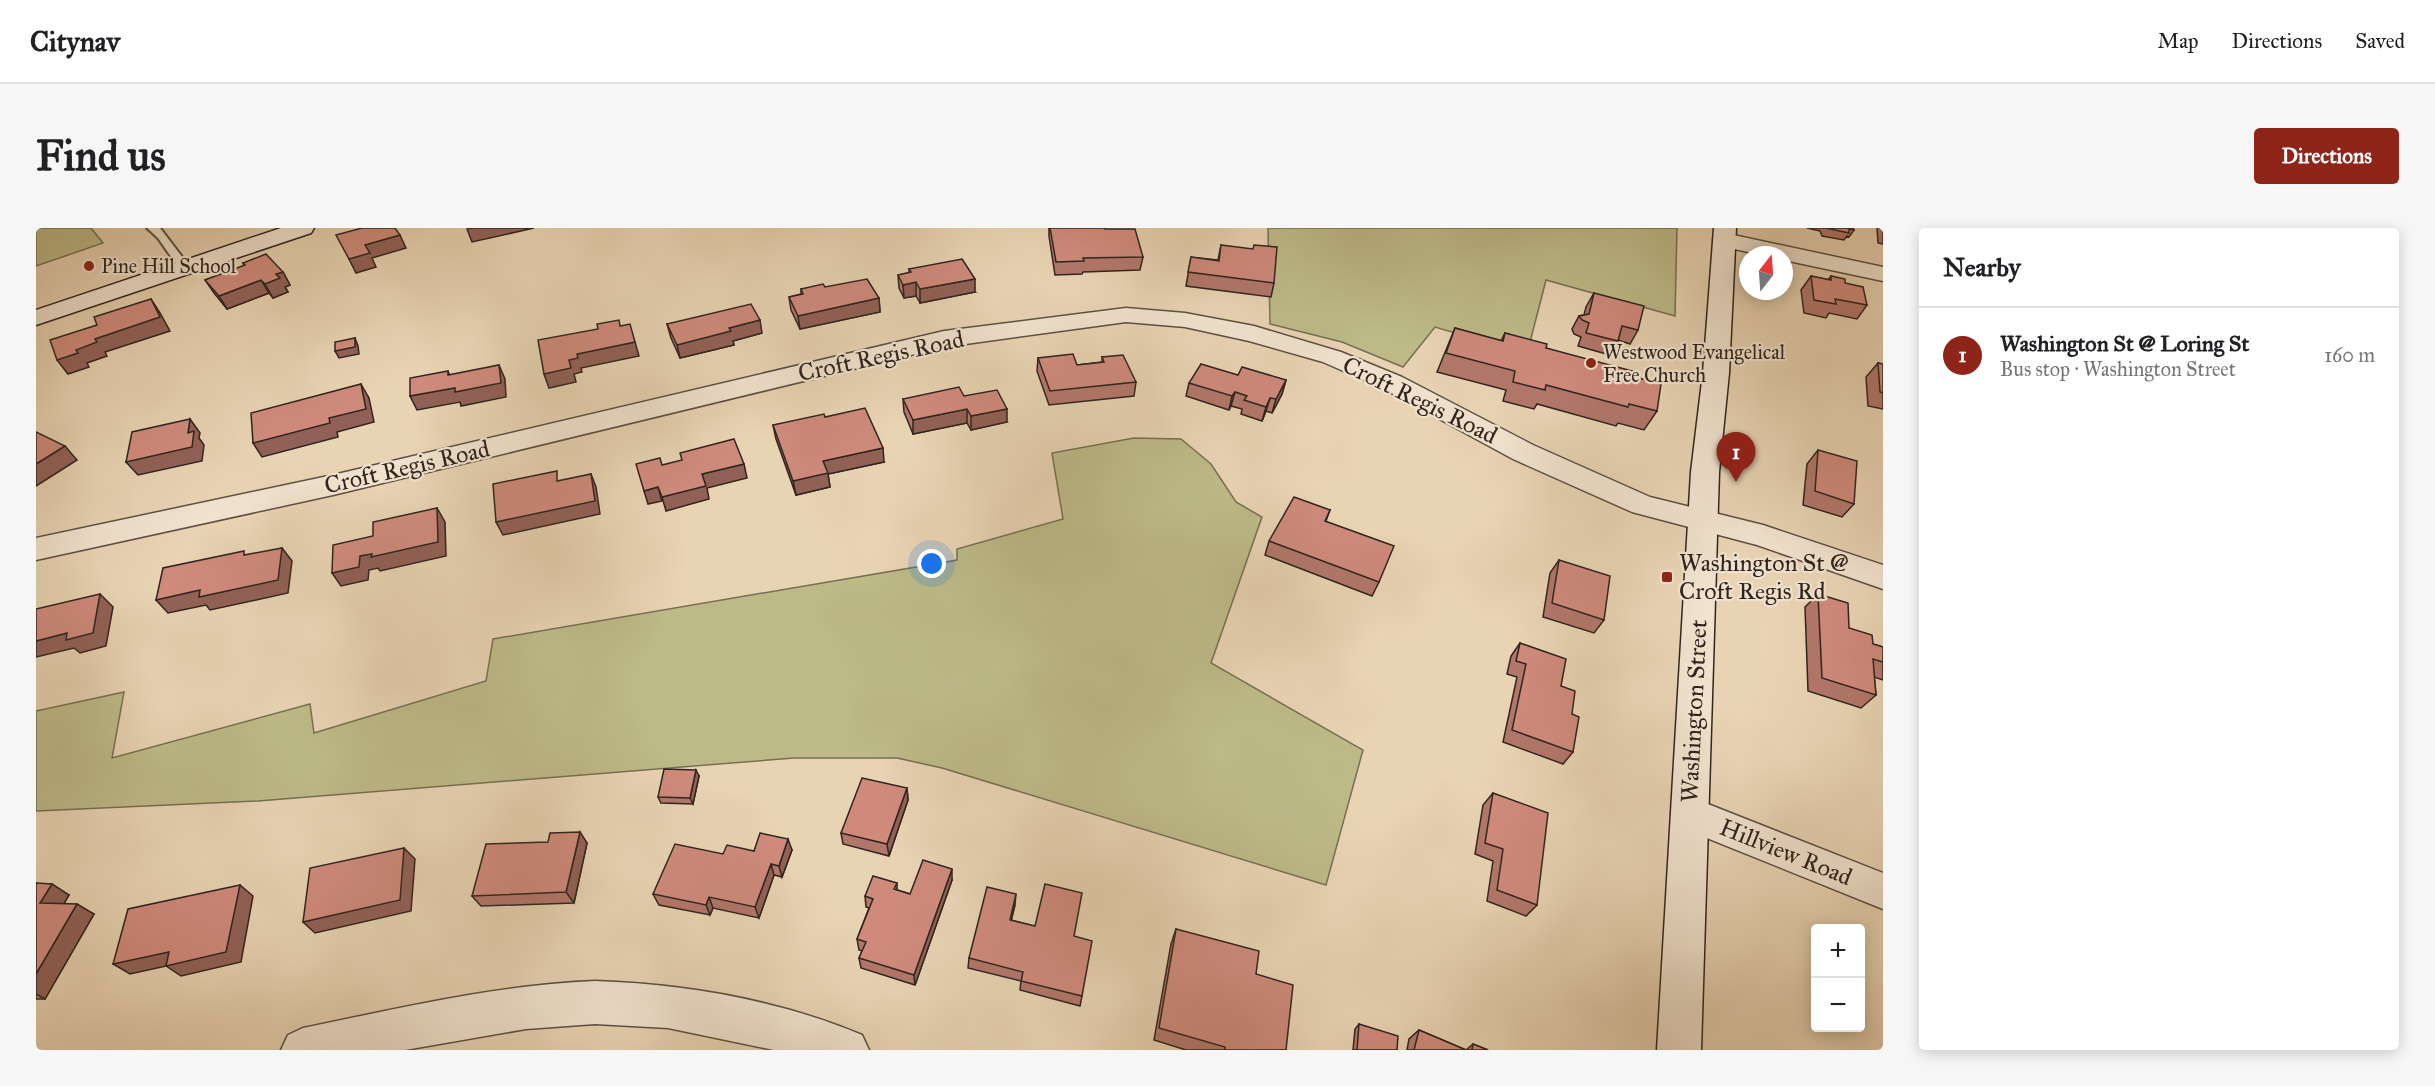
<!DOCTYPE html>
<meta charset="utf-8">
<style>
:root{--surface:#fff;--page:#f6f6f6;--text:#202124;--muted:#757577;--line:#e0e0e0;--accent:#8f2418}
body{margin:0;font-family:"IM FELL Great Primer",serif;background:var(--page);color:var(--text)}
.controls{position:absolute;right:18px;bottom:18px;display:grid;overflow:hidden;border-radius:6px;box-shadow:0 3px 15px #0003}
.controls button{width:54px;height:54px;display:grid;place-items:center;padding:0;border:0;border-bottom:2px solid var(--line);background:var(--surface);color:var(--text);font:30px sans-serif}
.compass{position:absolute;left:1703px;top:18px;width:54px;height:54px;border-radius:50%;background:var(--surface);box-shadow:0 3px 15px #0003;rotate:17deg}
.you{position:absolute;left:896px;top:336px;width:21px;height:21px;margin:-15px;border:4px solid #fff;border-radius:50%;background:#1a73e8;box-shadow:0 0 0 9px #1a73e833}
.badge{display:grid;place-items:center;width:39px;height:39px;border-radius:50%;background:var(--accent);color:#fff;font-size:20px;font-weight:700}
.pin{position:absolute;translate:-50% -50px;filter:drop-shadow(0 2px 3px #0008)}
.pin::after{content:'';position:absolute;top:32px;width:21px;height:18px;background:inherit;clip-path:polygon(0 0,100% 0,50% 100%)}
.list{margin:0;padding:0;list-style:none}
h2{display:flex;justify-content:space-between;align-items:center;height:78px;margin:0;padding:0 24px;font-size:26px}
h2 small{font-size:20px;font-weight:400;color:var(--muted)}
.list li{display:grid;grid-template-columns:39px 1fr auto;gap:18px;align-items:center;box-sizing:border-box;height:96px;padding:0 24px;border-top:2px solid var(--line)}
.list b{display:block;font-size:22px;white-space:nowrap}
.list p{margin:0;font-size:20px;white-space:nowrap;color:var(--muted)}
.list em{font-size:20px;font-style:normal;color:var(--muted)}
.map{position:relative;flex:none;width:1847px;height:822px;overflow:hidden;border-radius:6px}
header{display:flex;align-items:center;gap:36px;box-sizing:border-box;height:84px;padding:0 30px;background:var(--surface);border-bottom:2px solid var(--line)}
header strong{font-size:28px}
nav{display:flex;gap:33px;margin-inline-start:auto;font-size:21px}
.intro{display:flex;align-items:center;justify-content:space-between;box-sizing:border-box;height:144px;padding:0 36px}
h1{margin:0;font-size:42px}
.button{padding:15px 27px;border-radius:6px;background:var(--accent);color:#fff;font-size:21px;font-weight:700}
main{display:flex;gap:36px;padding:0 36px}
aside{flex:1;background:var(--surface);border-radius:6px;box-shadow:0 3px 15px #0003}
.map>svg:first-child{display:block}
.green{fill:#bdba88;stroke:#767053;stroke-width:1.5}
.lines{fill:none;stroke-linecap:round;stroke-linejoin:round}
.lane-casing{stroke:#5d5043;stroke-width:4}
.street-casing{stroke:#5d5043;stroke-width:3}
.secondary-casing{stroke:#2f251e;stroke-width:3}
.lane{fill:#f0e2ce;fill-rule:evenodd}
.street{fill:#f0e2ce;fill-rule:evenodd}
.secondary{fill:#f0e2ce;fill-rule:evenodd}
.wall{fill:#b2776b;stroke:#2f251e;stroke-width:1.5}
.shaded-wall{fill:#916157;stroke:#2f251e;stroke-width:1.5}
.building{fill:#cf8a7c;stroke:#2f251e;stroke-width:1.5}
.poi-dot{fill:#8f2418;stroke:#f0e2ce;stroke-width:2}
.labels{text-anchor:middle;dominant-baseline:central;stroke-width:4.5;stroke-linejoin:round;paint-order:stroke}
.far-poi-label{font-size:20px;fill:#2f251e;stroke:#f0e2ce;text-anchor:start}
.street-label{font-size:24px;fill:#2f251e;stroke:#f0e2ce}
.poi-label{font-size:24px;fill:#2f251e;stroke:#f0e2ce;text-anchor:start}
</style>
<header>
<strong>Citynav</strong>
<nav><a>Map</a><a>Directions</a><a>Saved</a></nav>
</header>
<div class="intro"><h1>Find us</h1><a class="button">Directions</a></div>
<main>
<div class="map">
<svg width="1847" height="822" viewBox="0 0 1847 822">
<rect width="100%" height="100%" fill="#e8d3b3"/>
<filter id="stains"><feTurbulence type="fractalNoise" baseFrequency=".00333" numOctaves="4"/><feColorMatrix values="0 0 0 0 .2 0 0 0 0 .09 0 0 0 0 .02 0 0 0 .5 -.17"/></filter>
<radialGradient id="worn" r=".72"><stop offset=".6" stop-color="#630" stop-opacity="0"/><stop offset="1" stop-color="#630" stop-opacity=".3"/></radialGradient>
<g class="green">
<polygon points="0,0 55,0 67,15 0,38"/>
<polygon points="1232,0 1641,0 1639,88 1510,52 1491,126 1399,99 1367,139 1306,114 1234,96"/>
<polygon points="1098,210 1145,211 1175,236 1200,274 1226,289 1175,435 1327,522 1290,657 906,540 861,530 758,530 222,573 0,583 0,483 88,464 76,530 274,476 278,505 450,453 457,411 921,332 921,321 1027,291 1016,225"/>
</g>
<g class="lines">
<g class="lane-casing">
<polygon id="lane" points="111,0 124,0 153,38 151,40 143,40 122,10"/>
</g>
<g class="street-casing">
<g id="street">
<polygon points="1688,5 1847,39 1847,53 1748,32 1748,27 1726,27 1680,17 1677,12 1680,7"/>
<polygon points="1090,80 1149,85 1218,98 1305,124 1366,149 1497,217 1614,269 1727,297 1847,337 1847,361 1721,317 1596,284 1477,231 1348,161 1287,134 1213,113 1149,99 1090,94 908,119 297,267 0,332 0,310 297,247 908,103"/>
<polygon points="1654,569 1847,645 1847,681 1641,598 1635,586 1641,574"/>
<path d="M559,753C649,756 743,772 826,807L833,822H738L632,800L559,796L490,801L369,822H245L252,807L267,800C364,780 460,757 559,753Z"/>
</g>
</g>
<g class="secondary-casing">
<g id="secondary">
<polygon points="245,0 278,0 275,5 0,97 0,82"/>
<polygon points="1678,0 1700,0 1693,145 1683,244 1665,822 1621,822 1655,244 1667,145"/>
</g>
</g>
<use href="#lane" class="lane"/>
<use href="#street" class="street"/>
<use href="#secondary" class="secondary"/>
</g>
<g class="wall">
<polygon points="1013,0 1069,0 1069,1 1107,29 1104,42 1047,44 1046,46 1019,47 1013,8"/>
<polygon points="1771,0 1817,0 1818,2 1813,9 1811,8 1808,12 1786,8 1784,3"/>
<polygon points="1842,0 1847,0 1847,16 1842,15 1841,1"/>
<polygon points="1185,17 1238,55 1235,69 1150,58 1155,29 1182,32"/>
<polygon points="207,35 247,44 254,57 249,59 252,64 237,70 233,65 191,81 178,65 169,52 208,38"/>
<polygon points="873,41 939,64 884,75 880,68 868,70 863,60 862,47 873,45"/>
<polygon points="1775,48 1792,52 1795,48 1809,55 1831,77 1821,91 1793,85 1790,90 1768,85 1765,62"/>
<polygon points="789,59 843,70 844,84 764,101 755,82 753,69 765,66 765,61"/>
<polygon points="1558,65 1602,102 1594,116 1582,112 1574,127 1542,118 1545,109 1538,106 1536,101 1543,88 1548,87 1550,79"/>
<polygon points="631,96 726,105 697,113 698,117 644,130 635,110"/>
<polygon points="1419,100 1465,113 1469,105 1510,120 1599,149 1621,183 1608,202 1582,195 1580,198 1501,176 1498,181 1467,173 1470,162 1401,144"/>
<polygon points="1066,129 1100,154 1098,168 1013,177 1001,143 1002,130 1041,137 1066,134"/>
<polygon points="1842,135 1847,136 1847,181 1832,178 1830,149"/>
<polygon points="1202,147 1250,152 1246,166 1236,185 1230,183 1226,193 1205,186 1206,181 1195,178 1193,182 1150,168 1153,155"/>
<polygon points="928,168 971,194 935,202 931,195 877,206 868,184 867,171"/>
<polygon points="789,189 848,234 792,246 794,259 760,267 740,211 737,197"/>
<polygon points="1782,222 1818,276 1806,289 1767,277 1771,236"/>
<polygon points="1294,282 1290,293 1343,354 1336,368 1229,327 1233,313"/>
<polygon points="1523,332 1568,392 1558,405 1507,389 1514,345"/>
<polygon points="1782,366 1813,400 1837,416 1847,419 1847,452 1838,449 1840,467 1825,480 1772,463 1769,379"/>
<polygon points="1484,415 1525,458 1536,486 1537,524 1527,536 1467,514 1481,449 1471,446 1475,428"/>
<polygon points="663,548 657,576 625,575 622,569"/>
<polygon points="871,560 872,572 853,628 807,616 805,605"/>
<polygon points="1457,565 1501,677 1490,688 1451,673 1457,633 1439,626 1447,577"/>
<polygon points="551,615 538,675 445,678 436,668"/>
<polygon points="756,622 746,649 738,647 723,690 677,680 674,687 623,677 617,666 687,626 718,623"/>
<polygon points="916,652 879,757 825,740 823,730 826,723 823,722 821,711 833,680 830,679 829,668 861,655 861,662 874,666"/>
<polygon points="0,655 33,667 28,675 58,686 9,771 0,771"/>
<polygon points="979,677 975,692 1038,708 1046,768 1044,778 984,762 985,753 932,740 933,730"/>
<polygon points="1140,701 1220,746 1250,822 1150,822 1118,812 1135,716"/>
<polygon points="1323,796 1361,822 1317,822 1319,801"/>
<polygon points="1383,802 1430,822 1437,816 1452,822 1371,822 1373,811"/>
</g>
<g class="shaded-wall">
<polygon points="436,0 498,0 436,14 431,1"/>
<polygon points="364,7 370,20 336,30 340,39 320,45 313,31 329,17"/>
<polygon points="247,44 254,57 249,59 252,64 237,70 229,56 240,46"/>
<polygon points="939,51 939,64 884,75 884,61"/>
<polygon points="225,52 233,65 191,81 183,68"/>
<polygon points="880,54 880,68 868,70 867,57"/>
<polygon points="843,70 844,84 764,101 762,88"/>
<polygon points="115,71 124,85 134,103 69,124 71,128 51,135 53,139 32,146 21,132 59,111"/>
<polygon points="724,92 726,105 697,113 698,117 644,130 641,117 693,100"/>
<polygon points="319,110 322,118 323,126 303,130 299,123"/>
<polygon points="599,114 603,128 545,140 546,144 538,146 540,154 513,160 508,146 533,132 541,126"/>
<polygon points="463,137 469,151 470,169 425,178 424,174 381,182 374,168 412,147 412,143 418,157"/>
<polygon points="1250,152 1246,166 1236,185 1240,171"/>
<polygon points="325,156 333,170 338,194 301,204 302,209 226,229 217,215 293,190"/>
<polygon points="1199,164 1195,178 1193,182 1196,168"/>
<polygon points="1234,170 1230,183 1226,193 1230,179"/>
<polygon points="931,181 931,195 877,206 877,192"/>
<polygon points="971,181 971,194 935,202 935,188"/>
<polygon points="154,191 164,205 163,210 168,217 166,233 102,247 90,234 152,205"/>
<polygon points="29,218 41,232 0,258 0,236"/>
<polygon points="847,220 848,234 792,246 794,259 760,267 757,253 787,233"/>
<polygon points="708,236 711,250 671,260 673,271 630,283 626,269 666,246"/>
<polygon points="555,246 560,259 564,286 467,307 460,294"/>
<polygon points="622,259 626,273 612,276 608,263"/>
<polygon points="401,280 409,294 410,328 344,343 342,340 333,342 332,352 305,358 296,345"/>
<polygon points="246,320 256,333 252,365 174,382 170,377 132,385 120,372"/>
<polygon points="64,366 77,379 70,418 44,425 38,420 0,429 0,413 31,405"/>
<polygon points="660,542 663,548 657,576 654,570"/>
<polygon points="871,560 872,572 853,628 851,616"/>
<polygon points="544,604 551,615 538,675 530,664"/>
<polygon points="752,611 756,622 746,649 743,638"/>
<polygon points="368,620 379,631 375,683 279,705 267,694"/>
<polygon points="735,636 738,647 723,690 719,679"/>
<polygon points="916,641 916,652 879,757 878,747"/>
<polygon points="16,656 33,667 22,686 4,675"/>
<polygon points="204,657 217,668 205,734 145,748 130,738 94,746 77,736"/>
<polygon points="980,666 979,677 973,702 974,692"/>
<polygon points="673,669 677,680 674,687 670,677"/>
<polygon points="41,676 58,686 9,771 0,766 0,746"/>
</g>
<g class="building">
<polygon points="326,0 359,0 364,7 329,17 334,25 313,31 300,7"/>
<polygon points="1014,0 1069,0 1069,1 1099,1 1107,29 1047,30 1048,33 1020,34"/>
<polygon points="1790,0 1817,0 1818,2 1813,1 1813,5"/>
<polygon points="1185,17 1217,21 1218,17 1241,19 1238,55 1152,44 1155,29 1183,33"/>
<polygon points="230,26 247,44 240,46 244,50 229,56 225,52 183,68 169,52 209,37 207,35"/>
<polygon points="926,31 939,51 884,61 880,54 867,57 862,47 875,44 873,41"/>
<polygon points="1775,48 1795,52 1795,48 1809,51 1809,55 1827,59 1831,77 1799,71 1800,76 1778,72"/>
<polygon points="831,51 843,70 762,88 753,69 767,66 765,61 787,56 789,59"/>
<polygon points="1558,65 1608,78 1602,102 1586,98 1582,113 1550,105 1553,95 1546,92 1543,88 1553,86"/>
<polygon points="115,71 124,89 59,111 61,114 40,122 42,125 21,132 14,112 61,97 58,89"/>
<polygon points="715,76 724,92 693,100 695,103 641,117 631,96"/>
<polygon points="583,92 584,98 594,96 599,114 541,126 542,130 533,132 535,140 508,146 502,112 562,101 561,96"/>
<polygon points="1419,100 1467,113 1469,105 1511,116 1510,120 1600,144 1599,149 1625,156 1621,183 1593,176 1592,179 1510,157 1509,162 1477,154 1479,143 1410,125"/>
<polygon points="319,110 319,119 299,123 299,114"/>
<polygon points="1037,126 1041,137 1068,134 1066,129 1087,127 1100,154 1014,163 1002,130"/>
<polygon points="1842,135 1847,136 1847,165 1844,164"/>
<polygon points="1165,136 1202,147 1206,139 1250,152 1240,171 1234,170 1230,179 1208,172 1211,168 1199,164 1196,168 1153,155"/>
<polygon points="463,137 465,155 419,164 419,160 374,168 374,150 412,143 412,147"/>
<polygon points="325,156 330,181 293,190 294,195 217,215 215,185"/>
<polygon points="923,159 928,168 961,162 971,181 935,188 931,181 877,192 867,171"/>
<polygon points="829,180 847,220 787,233 792,245 757,253 737,197 788,186 789,189"/>
<polygon points="154,191 152,205 158,203 156,219 90,234 96,204"/>
<polygon points="0,204 29,218 0,236"/>
<polygon points="698,211 708,236 666,246 670,258 626,269 622,259 608,263 600,236 624,230 626,237 646,232 644,225"/>
<polygon points="1782,222 1821,233 1818,276 1779,263"/>
<polygon points="521,243 521,253 555,246 559,273 460,294 457,256"/>
<polygon points="1258,269 1294,282 1289,293 1358,318 1343,354 1233,313"/>
<polygon points="401,280 402,314 335,329 336,326 324,328 323,339 296,345 297,317 337,308 337,294"/>
<polygon points="246,320 242,352 163,369 164,362 120,372 127,340 208,323 208,327"/>
<polygon points="1523,332 1574,348 1568,392 1516,375"/>
<polygon points="64,366 57,405 30,412 31,405 0,413 0,381"/>
<polygon points="1782,366 1812,375 1813,400 1836,407 1837,416 1847,419 1847,434 1837,431 1840,467 1786,450"/>
<polygon points="1484,415 1530,431 1525,458 1539,463 1536,486 1543,489 1537,524 1476,502 1490,436 1480,433"/>
<polygon points="628,541 660,542 654,570 622,569"/>
<polygon points="826,550 871,560 851,616 805,605"/>
<polygon points="1457,565 1512,585 1501,677 1461,662 1467,621 1449,615"/>
<polygon points="544,604 530,664 436,668 450,616 512,614 514,605"/>
<polygon points="724,605 752,611 743,638 735,636 719,679 673,669 670,677 617,666 639,616 687,626 691,617 718,623"/>
<polygon points="368,620 364,672 267,694 274,640"/>
<polygon points="887,632 916,641 878,747 823,730 830,714 821,711 837,671 829,668 837,648 861,655 858,661 874,666"/>
<polygon points="0,655 16,656 4,675 41,676 0,746"/>
<polygon points="1009,656 1046,665 1038,708 1056,713 1046,768 985,753 987,744 933,730 951,659 980,666 974,692 999,698"/>
<polygon points="204,657 190,724 130,738 133,724 77,736 92,681"/>
<polygon points="1140,701 1223,723 1220,746 1257,757 1250,822 1189,822 1189,819 1123,800"/>
<polygon points="1323,796 1362,808 1361,822 1321,822"/>
<polygon points="1383,802 1430,822 1378,822"/>
<polygon points="1437,816 1452,822 1436,822"/>
</g>
<g class="poi-dot">
<circle cx="53" cy="38" r="6"/>
<circle cx="1555" cy="135" r="6"/>
<rect x="1625" y="343" width="12" height="12" rx="3"/>
</g>
<g class="labels">
<g class="far-poi-label">
<text x="65" y="38">Pine Hill School</text>
<text x="1567" y="124">Westwood Evangelical<tspan x="1567" dy="23">Free Church</tspan></text>
</g>
<g class="street-label">
<text transform="translate(845 128) rotate(-12)">Croft Regis Road</text>
<text transform="translate(1384 172) rotate(26)">Croft Regis Road</text>
<text transform="translate(371 239) rotate(-13)">Croft Regis Road</text>
<text transform="translate(1658 483) rotate(-87)">Washington Street</text>
<text transform="translate(1750 624) rotate(22)">Hillview Road</text>
</g>
<g class="poi-label">
<text x="1643" y="335">Washington St @<tspan x="1643" dy="28">Croft Regis Rd</tspan></text>
</g>
</g>
<rect width="100%" height="100%" filter="url(#stains)"/>
<rect width="100%" height="100%" fill="url(#worn)"/>
</svg>
<div class="controls">
<button>+</button>
<button>−</button>
</div>
<svg class="compass" viewBox="-18 -18 36 36"><path d="M0-13l5 13h-10z" fill="#e53935"/><path d="M0 13l5-13h-10z" fill="#757577"/></svg>
<div class="you"></div>
<div class="pin badge" style="left:1700px;top:254px">1</div>
</div>
<aside>
<h2>Nearby<small></small></h2>
<ul class="list">
<li><span class="badge">1</span><div><b>Washington St @ Loring St</b><p>Bus stop · Washington Street</p></div><em>160 m</em></li>
</ul>
</aside>
</main>
